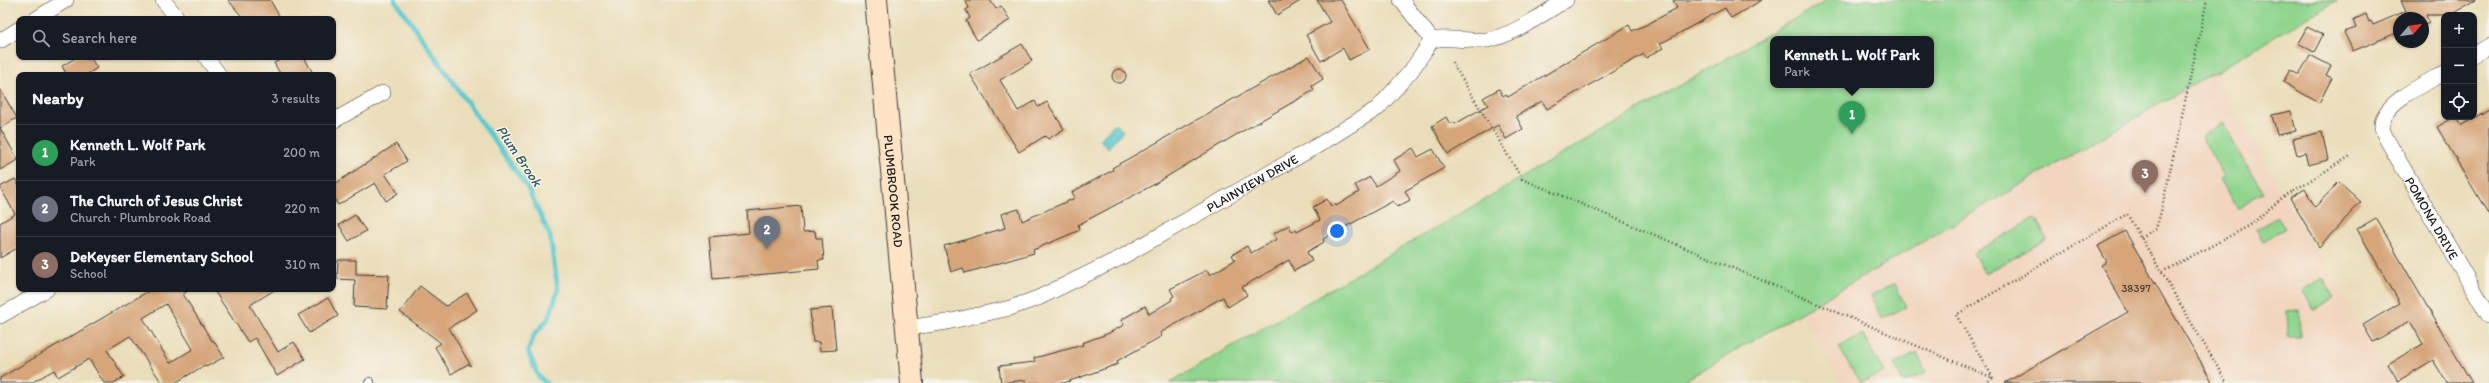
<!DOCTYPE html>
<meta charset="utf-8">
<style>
:root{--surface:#171b24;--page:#242831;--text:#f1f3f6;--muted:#9ea1a6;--line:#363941;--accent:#c8321e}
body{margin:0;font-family:Itim,sans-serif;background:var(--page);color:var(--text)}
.controls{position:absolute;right:12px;top:12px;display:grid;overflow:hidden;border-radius:8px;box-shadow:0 1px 3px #0004}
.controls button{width:36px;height:36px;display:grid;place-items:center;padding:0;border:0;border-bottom:1px solid var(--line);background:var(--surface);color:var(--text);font:20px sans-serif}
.compass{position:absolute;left:2393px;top:12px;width:36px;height:36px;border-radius:50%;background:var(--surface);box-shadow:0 1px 3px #0004;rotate:61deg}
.you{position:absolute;left:1337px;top:231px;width:14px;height:14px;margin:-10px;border:3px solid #fff;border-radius:50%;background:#1a73e8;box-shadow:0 0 0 6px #1a73e833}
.badge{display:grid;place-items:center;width:26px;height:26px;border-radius:50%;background:var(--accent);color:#fff;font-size:13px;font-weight:700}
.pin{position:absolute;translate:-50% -33px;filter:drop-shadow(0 1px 2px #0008)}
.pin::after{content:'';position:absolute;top:21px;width:14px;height:12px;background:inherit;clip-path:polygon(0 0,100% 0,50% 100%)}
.popup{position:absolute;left:1770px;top:36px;width:164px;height:52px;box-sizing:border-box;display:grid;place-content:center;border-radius:8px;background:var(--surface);filter:drop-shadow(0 1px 3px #0005);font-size:13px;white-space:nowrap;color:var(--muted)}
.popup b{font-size:15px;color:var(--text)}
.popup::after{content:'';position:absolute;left:50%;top:100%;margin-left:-8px;border:8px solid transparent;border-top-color:var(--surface)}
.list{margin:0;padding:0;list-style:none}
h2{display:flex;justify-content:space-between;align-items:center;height:52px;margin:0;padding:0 16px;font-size:17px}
h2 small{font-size:13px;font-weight:400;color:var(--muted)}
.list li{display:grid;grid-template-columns:26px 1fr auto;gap:12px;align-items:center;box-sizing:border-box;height:56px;padding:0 16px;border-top:1px solid var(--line)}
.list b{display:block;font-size:15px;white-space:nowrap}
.list p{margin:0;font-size:13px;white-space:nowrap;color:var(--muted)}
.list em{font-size:13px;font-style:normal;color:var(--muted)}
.icon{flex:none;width:22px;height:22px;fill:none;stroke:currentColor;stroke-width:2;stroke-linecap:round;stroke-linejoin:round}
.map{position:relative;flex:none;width:2489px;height:383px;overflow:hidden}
.search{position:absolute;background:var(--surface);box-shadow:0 1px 3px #0004;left:16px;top:16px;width:320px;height:44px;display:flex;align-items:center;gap:10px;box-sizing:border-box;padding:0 14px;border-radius:8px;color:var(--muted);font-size:15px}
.panel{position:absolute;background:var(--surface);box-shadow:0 1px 3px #0004;left:16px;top:72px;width:320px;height:220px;border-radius:8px}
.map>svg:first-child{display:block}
.built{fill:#f1d5bd}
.green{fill:#8fd58e;stroke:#567855;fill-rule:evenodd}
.water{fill:#5bc9cf;stroke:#3c7276}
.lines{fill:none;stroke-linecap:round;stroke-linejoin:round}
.stream{stroke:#5bc9cf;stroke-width:5}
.building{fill:#d6a67a;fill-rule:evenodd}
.lane-casing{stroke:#3b3934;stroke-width:10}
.street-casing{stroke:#3b3934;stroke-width:16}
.secondary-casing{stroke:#3b3934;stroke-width:24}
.path{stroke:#3b3934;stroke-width:2.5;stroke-dasharray:1 3;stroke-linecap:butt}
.lane{stroke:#fff;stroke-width:8}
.street{stroke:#fff;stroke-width:15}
.secondary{stroke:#fee4c5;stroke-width:22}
.labels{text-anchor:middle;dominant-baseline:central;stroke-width:3;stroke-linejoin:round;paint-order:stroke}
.number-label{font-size:11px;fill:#4a3e34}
.street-label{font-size:13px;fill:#1c1c1c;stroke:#f7f3e8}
.water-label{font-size:14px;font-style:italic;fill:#32595b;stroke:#f7f3e8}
</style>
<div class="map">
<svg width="2489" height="383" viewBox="0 0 2489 383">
<rect width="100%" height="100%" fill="#f7f3e8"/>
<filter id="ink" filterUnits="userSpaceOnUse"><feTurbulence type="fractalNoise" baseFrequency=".025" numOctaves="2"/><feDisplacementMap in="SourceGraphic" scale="8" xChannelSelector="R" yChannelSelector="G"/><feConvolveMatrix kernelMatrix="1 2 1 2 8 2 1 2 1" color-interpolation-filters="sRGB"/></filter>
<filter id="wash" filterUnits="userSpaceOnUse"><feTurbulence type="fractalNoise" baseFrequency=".012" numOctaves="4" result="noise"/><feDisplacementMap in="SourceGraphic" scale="16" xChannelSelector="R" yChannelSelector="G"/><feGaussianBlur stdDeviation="0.9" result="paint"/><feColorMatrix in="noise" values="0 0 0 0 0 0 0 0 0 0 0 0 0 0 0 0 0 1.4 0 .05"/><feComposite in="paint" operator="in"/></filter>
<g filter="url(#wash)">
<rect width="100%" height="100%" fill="#eadeba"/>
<polygon class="built" points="2213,73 2394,383 1840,383 1800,313"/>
<g class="green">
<path d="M1827,0H2338L1680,383H1169ZM1773,39H1931V85H1773Z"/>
<polygon points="2223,123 2263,193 2237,209 2220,179 2224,176 2201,136"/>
<polygon points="2278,217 2285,229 2263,241 2256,229"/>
<polygon points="2035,218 2047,239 1985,274 1973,253"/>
<polygon points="2323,278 2334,298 2314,310 2302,290"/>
<polygon points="1895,284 1906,307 1882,319 1871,295"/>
<polygon points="2299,310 2300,337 2288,337 2287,311"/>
<polygon points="1862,334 1884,372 1860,383 1839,347"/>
<polygon points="1917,353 1926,373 1903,383 1895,364"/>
</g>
<polygon class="water" points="1115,123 1123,131 1108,148 1100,140"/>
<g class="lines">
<polyline class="stream" points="395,0 527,187 550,236 558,290 549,318 534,335 528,351 538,376 546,383"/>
</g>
<g id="blocks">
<g class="building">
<polygon points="228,0 270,0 281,19 244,19"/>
<polygon points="965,0 990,0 996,9 1001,6 1010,20 977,40 966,21 970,18 966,10 969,8"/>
<polygon points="1268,0 1302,0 1277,15"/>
<polygon points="1317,0 1341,0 1370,49 1349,60 1343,48 1321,61 1306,35 1330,22"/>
<polygon points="1673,0 1762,0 1731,18 1725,8 1710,16 1660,44 1663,48 1646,58 1644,54 1547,109 1542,101 1516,116 1523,129 1506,139 1498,125 1448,154 1432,126 1446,117 1450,124 1454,122 1455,124 1488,105 1483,98 1499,89 1503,96 1506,94 1508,97 1629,25 1632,31 1648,24 1677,8"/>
<polygon points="2401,0 2476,0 2450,15 2426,15 2429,23 2423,26 2423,18 2399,18 2399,32 2353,51 2344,32 2356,28 2353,20 2366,14 2369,22 2371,21 2373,25 2406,11"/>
<polygon points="2307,27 2323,35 2314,52 2298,43"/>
<polygon points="1022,44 1032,61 1000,80 1018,111 1035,101 1038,107 1047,102 1064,129 1048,139 1045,136 1019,152 970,74"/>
<polygon points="2310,55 2331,66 2326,75 2332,78 2319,103 2283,82 2290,70 2299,75"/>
<polygon points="1309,56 1323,79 1312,86 1314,90 1234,136 1153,185 1078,225 1080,230 1033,250 1034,253 965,273 963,268 951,272 944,246 1005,228 1001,214 1019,209 1022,221 1075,198 1072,192 1113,170 1112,168"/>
<polygon points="77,57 90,57 97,68 86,75 67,75 62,66"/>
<polygon points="286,57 304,57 314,75 281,75 274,63"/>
<circle cx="1119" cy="76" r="7"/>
<polygon points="0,89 17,118 0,128 18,160 0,170"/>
<polygon points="2489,109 2489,215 2437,127 2455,117 2457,117 2462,125"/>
<polygon points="2291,111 2296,131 2277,135 2272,115"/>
<polygon points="2322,132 2328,160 2308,165 2305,153 2297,155 2293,139"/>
<polygon points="396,144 407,161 385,174 398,193 386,201 375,183 338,205 333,196 333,185"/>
<polygon points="1413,148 1418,157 1433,149 1444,168 1405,191 1410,200 1397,207 1393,201 1323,239 1324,242 1307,252 1312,261 1294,271 1289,260 1242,287 1247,295 1228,307 1223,297 1160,333 1162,336 1117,361 1118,364 1064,383 1027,383 1026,380 1001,383 999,366 1035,362 1034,358 1083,345 1082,343 1107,334 1124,325 1121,320 1145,306 1149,314 1172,300 1171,298 1174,296 1170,289 1207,270 1210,275 1235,260 1232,255 1247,246 1251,253 1277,239 1273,234 1289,225 1292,232 1296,230 1297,232 1320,220 1313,207 1327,199 1331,206 1335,204 1336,206 1359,192 1355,185 1370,177 1376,186 1400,171 1394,160"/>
<polygon points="15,179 19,186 19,247 0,258 0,223 15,214 0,187"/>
<polygon points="2339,182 2361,202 2319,247 2290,198 2305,189 2315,207"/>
<polygon points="801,206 803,232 815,231 816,238 822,238 824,260 818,260 819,269 713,279 709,237 749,233 747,211"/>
<polygon points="355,215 366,231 349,241 339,225"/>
<polygon points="2376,218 2414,284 2472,383 2447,383 2433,360 2398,381 2388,364 2423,344 2410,321 2373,342 2363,325 2400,303 2357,229"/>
<polygon points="2125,231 2213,383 2005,383 2128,312 2101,265 2107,262 2098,246"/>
<polygon points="338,260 356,260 356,274 389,275 387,309 354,307 355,280 337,279"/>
<polygon points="420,286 446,306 467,293 477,310 449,328 471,366 468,364 451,374 435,347 441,343 400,312"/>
<path d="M152,289H191L183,294L212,341L213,340L224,357L206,367L205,365L175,383H162L130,336L107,350L124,377L114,383H104L89,359L58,377L54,370L31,383H0V378ZM166,304L193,349L170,363L143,318Z"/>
<polygon points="213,289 276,289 250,305 278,352 294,342 305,359 277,376 255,338 248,342"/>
<polygon points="328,298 338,316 309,333 298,315"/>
<polygon points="832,308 836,350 820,351 819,342 813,342 810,310"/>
</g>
</g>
</g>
<g filter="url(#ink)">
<use href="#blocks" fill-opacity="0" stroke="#3b3934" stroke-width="1"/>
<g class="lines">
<g class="lane-casing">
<polyline id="lane" points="369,383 370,382"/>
</g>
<g class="street-casing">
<g id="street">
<polyline points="163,0 178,19"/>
<polyline points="1401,0 1432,40"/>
<polyline points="36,19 66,0"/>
<polyline points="0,41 19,29"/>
<polyline points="2474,55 2489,46"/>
<polyline points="206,57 219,75"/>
<path id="s1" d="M2444,73C2426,83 2381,103 2382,126C2382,133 2388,141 2391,147L2489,316"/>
<polyline points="333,121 383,93"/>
<polyline points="0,316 47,289"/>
<path id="s2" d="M907,328L947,322L1010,308L1038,298L1122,257L1322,143L1378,108L1411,71L1432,40C1450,36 1468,42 1487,40C1515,35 1542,14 1566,0"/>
</g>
</g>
<g class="secondary-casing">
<g id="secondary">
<path id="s3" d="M876,0L912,383"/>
</g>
</g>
<g class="path">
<polyline points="1452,62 1522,179 1993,378"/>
<polyline points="2141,237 2156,229 2162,208 2207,0"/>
<polyline points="2162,272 2249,226 2283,197 2352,155"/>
<polyline points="1993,378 1956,315 2127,214 2227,383"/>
<polyline points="1985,383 1993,378"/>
</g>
<use href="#lane" class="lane"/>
<use href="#street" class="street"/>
<use href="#secondary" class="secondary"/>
</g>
</g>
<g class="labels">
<g class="number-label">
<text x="2136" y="288">38397</text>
</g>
<g class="street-label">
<text stroke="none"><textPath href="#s2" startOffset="378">PLAINVIEW DRIVE</textPath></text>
<text stroke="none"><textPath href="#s3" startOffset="192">PLUMBROOK ROAD</textPath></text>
<text stroke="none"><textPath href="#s1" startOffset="190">POMONA DRIVE</textPath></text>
</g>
<g class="water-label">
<text transform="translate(519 156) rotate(56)">Plum Brook</text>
</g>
</g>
</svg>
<div class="controls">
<button>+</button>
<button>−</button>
<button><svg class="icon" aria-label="locate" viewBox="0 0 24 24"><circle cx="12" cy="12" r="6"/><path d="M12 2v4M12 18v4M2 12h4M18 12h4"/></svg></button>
</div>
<svg class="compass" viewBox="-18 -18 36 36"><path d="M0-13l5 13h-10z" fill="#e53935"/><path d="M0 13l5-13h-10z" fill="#9ea1a6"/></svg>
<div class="you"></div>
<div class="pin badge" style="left:1852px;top:134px;background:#2e9e5b">1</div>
<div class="popup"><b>Kenneth L. Wolf Park</b>Park</div>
<div class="pin badge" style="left:767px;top:249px;background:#6b7280">2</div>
<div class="pin badge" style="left:2145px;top:193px;background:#8d6e63">3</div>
<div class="search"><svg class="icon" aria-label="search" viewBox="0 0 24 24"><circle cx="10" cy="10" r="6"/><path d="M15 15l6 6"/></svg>Search here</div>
<section class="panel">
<h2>Nearby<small>3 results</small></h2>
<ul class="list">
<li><span class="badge" style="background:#2e9e5b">1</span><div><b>Kenneth L. Wolf Park</b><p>Park</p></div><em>200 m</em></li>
<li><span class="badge" style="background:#6b7280">2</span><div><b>The Church of Jesus Christ</b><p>Church · Plumbrook Road</p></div><em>220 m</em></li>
<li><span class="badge" style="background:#8d6e63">3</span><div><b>DeKeyser Elementary School</b><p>School</p></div><em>310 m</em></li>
</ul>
</section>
</div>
